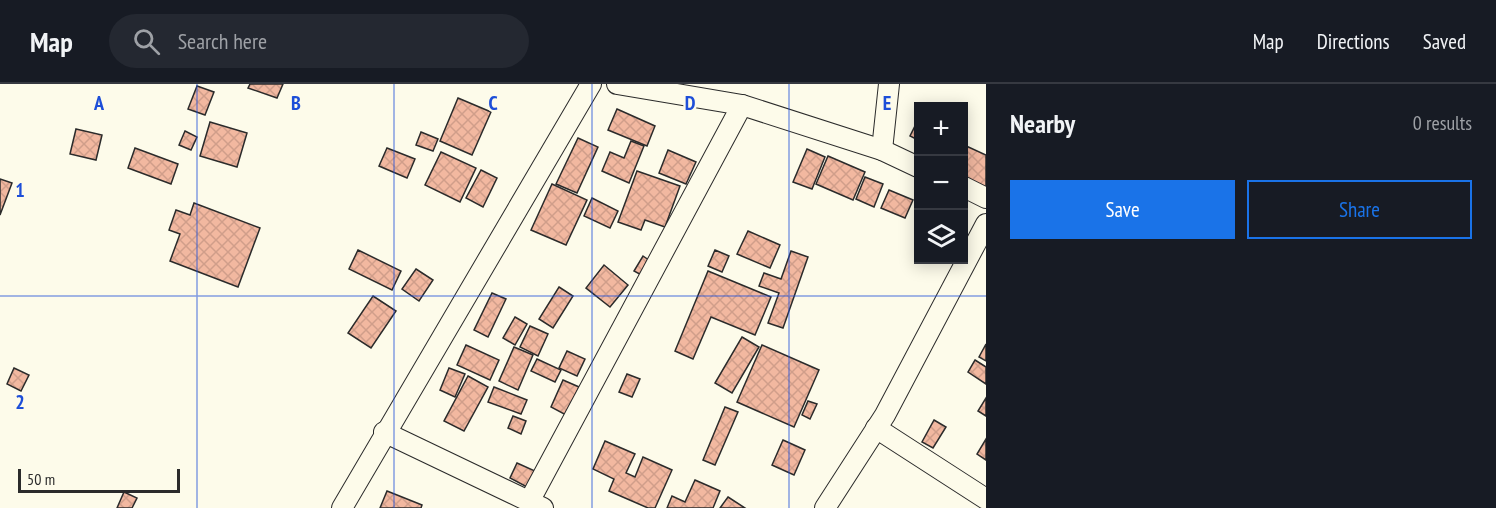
<!DOCTYPE html>
<meta charset="utf-8">
<style>
:root{--surface:#171b24;--page:#242831;--text:#f1f3f6;--muted:#9ea1a6;--line:#363941;--accent:#1a73e8}
body{margin:0;font-family:"PT Sans Narrow",sans-serif;background:var(--page);color:var(--text)}
.controls{position:absolute;right:18px;top:18px;display:grid;overflow:hidden;border-radius:0px;box-shadow:0 3px 15px #0003}
.controls button{width:54px;height:54px;display:grid;place-items:center;padding:0;border:0;border-bottom:2px solid var(--line);background:var(--surface);color:var(--text);font:30px sans-serif}
.scale{position:absolute;left:18px;bottom:15px;width:162px;box-sizing:border-box;padding-left:6px;border:3px solid #2b2b2b;border-top:0;font-size:16px;line-height:21px;white-space:nowrap;color:#2b2b2b;-webkit-text-stroke:4px #fdfbea;paint-order:stroke}
.list{margin:0;padding:0;list-style:none}
h2{display:flex;justify-content:space-between;align-items:center;height:78px;margin:0;padding:0 24px;font-size:26px}
h2 small{font-size:20px;font-weight:400;color:var(--muted)}
.actions{display:flex;gap:12px;padding:18px 24px}
.actions a{flex:1;padding:14px 0;border:2px solid var(--accent);border-radius:0px;text-align:center;font-size:21px;color:var(--accent)}
.actions .main{background:var(--accent);color:#fff}
.icon{flex:none;width:33px;height:33px;fill:none;stroke:currentColor;stroke-width:2;stroke-linecap:round;stroke-linejoin:round}
.map{position:relative;flex:none;width:986px;height:424px;overflow:hidden}
header{display:flex;align-items:center;gap:36px;box-sizing:border-box;height:84px;padding:0 30px;background:var(--surface);border-bottom:2px solid var(--line)}
header strong{font-size:28px}
nav{display:flex;gap:33px;margin-inline-start:auto;font-size:21px}
.search{width:420px;height:54px;background:var(--page);display:flex;align-items:center;gap:15px;box-sizing:border-box;padding:0 21px;border-radius:33px;color:var(--muted);font-size:22px}
main{display:flex}
aside{flex:1;background:var(--surface)}
.map>svg:first-child{display:block}
.building{fill:url(#building-cross-hatch);stroke:#2b2b2b;stroke-width:1.5}
.lines{fill:none;stroke-linecap:round;stroke-linejoin:round}
.street-casing{stroke:#2b2b2b;stroke-width:22}
.street{stroke:#fdfbea;stroke-width:20}
.grid{fill:none;stroke:#1d4ed8;stroke-width:1.5;stroke-opacity:0.55}
.grid-label{font-size:20px;text-anchor:middle;font-weight:bold;fill:#1d4ed8;stroke:#fdfbea;stroke-width:4.5;stroke-linejoin:round;paint-order:stroke}
</style>
<header>
<strong>Map</strong>
<div class="search"><svg class="icon" aria-label="search" viewBox="0 0 24 24"><circle cx="10" cy="10" r="6"/><path d="M15 15l6 6"/></svg>Search here</div>
<nav><a>Map</a><a>Directions</a><a>Saved</a></nav>
</header>
<main>
<div class="map">
<svg width="986" height="424" viewBox="0 0 986 424">
<defs>
<pattern id="building-cross-hatch" width="8" height="8" patternUnits="userSpaceOnUse" patternTransform="scale(1.5)"><rect width="8" height="8" fill="#f2b8a0"/><path d="M0 0l8 8M0 8l8-8" fill="none" stroke="#d09e8a"/></pattern>
</defs>
<rect width="100%" height="100%" fill="#fdfbea"/>
<g class="building">
<polygon points="250,0 283,0 277,14 248,4"/>
<polygon points="197,2 214,8 205,31 188,25"/>
<polygon points="458,14 491,28 472,71 440,57"/>
<polygon points="617,25 655,42 647,62 608,46"/>
<polygon points="210,38 247,49 237,83 200,72"/>
<polygon points="915,42 918,43 918,56 910,52"/>
<polygon points="76,45 102,51 96,76 70,70"/>
<polygon points="185,47 197,53 191,66 179,61"/>
<polygon points="421,48 438,55 433,67 416,61"/>
<polygon points="578,54 598,63 577,109 556,100"/>
<polygon points="631,57 644,62 629,99 602,87 610,68 624,74"/>
<polygon points="964,61 986,71 986,105 964,95"/>
<polygon points="135,64 178,80 171,100 128,84"/>
<polygon points="387,64 415,75 407,94 379,82"/>
<polygon points="807,65 825,73 812,105 793,98"/>
<polygon points="668,66 696,78 686,100 659,89"/>
<polygon points="441,68 476,84 460,118 425,101"/>
<polygon points="828,72 865,88 853,116 816,100"/>
<polygon points="481,86 497,94 483,123 466,114"/>
<polygon points="637,87 680,102 665,143 645,136 641,146 618,138"/>
<polygon points="865,93 883,100 874,123 856,115"/>
<polygon points="0,95 12,99 0,131"/>
<polygon points="552,100 587,116 566,161 531,146"/>
<polygon points="889,106 913,116 905,134 881,124"/>
<polygon points="592,114 618,127 610,144 584,132"/>
<polygon points="194,119 260,144 238,203 170,177 180,150 169,146 176,126 190,131"/>
<polygon points="748,147 780,161 770,184 737,170"/>
<polygon points="358,166 401,187 392,206 349,185"/>
<polygon points="715,166 729,172 722,188 708,182"/>
<polygon points="791,167 808,173 783,244 768,239 779,209 759,202 764,189 781,195"/>
<polygon points="643,172 653,179 645,193 634,187"/>
<polygon points="604,181 628,201 610,223 586,204"/>
<polygon points="416,185 433,196 419,217 402,205"/>
<polygon points="708,187 771,213 755,251 711,233 693,275 675,267"/>
<polygon points="559,203 573,212 553,244 539,235"/>
<polygon points="492,209 506,215 488,253 474,246"/>
<polygon points="373,212 396,227 371,264 348,249"/>
<polygon points="515,233 527,240 515,261 503,254"/>
<polygon points="530,242 548,250 538,272 520,263"/>
<polygon points="742,253 759,263 732,309 715,299"/>
<polygon points="986,260 986,277 979,273"/>
<polygon points="466,261 499,276 490,296 457,281"/>
<polygon points="762,261 819,286 794,343 737,318"/>
<polygon points="514,263 533,271 518,306 499,297"/>
<polygon points="567,267 585,275 577,292 559,284"/>
<polygon points="537,275 561,286 555,298 531,287"/>
<polygon points="975,276 986,283 986,300 968,288"/>
<polygon points="14,284 29,291 21,307 7,300"/>
<polygon points="449,284 465,290 455,313 440,306"/>
<polygon points="627,290 640,295 632,313 619,308"/>
<polygon points="468,292 488,303 464,347 444,337"/>
<polygon points="563,296 579,303 566,331 551,323"/>
<polygon points="494,303 527,316 521,330 488,318"/>
<polygon points="986,314 986,332 978,327"/>
<polygon points="808,317 817,320 810,335 802,331"/>
<polygon points="725,323 738,328 715,381 703,376"/>
<polygon points="513,332 526,337 521,350 508,344"/>
<polygon points="934,336 946,343 933,364 922,358"/>
<polygon points="986,355 986,376 977,370"/>
<polygon points="783,356 805,366 794,391 772,381"/>
<polygon points="605,357 635,370 626,389 635,393 643,373 672,386 655,424 648,424 609,407 614,395 593,385"/>
<polygon points="517,379 535,387 527,403 510,394"/>
<polygon points="695,396 720,407 713,424 667,424 672,412 685,418"/>
<polygon points="387,407 422,421 421,424 380,424"/>
<polygon points="124,408 137,414 132,424 117,424"/>
<polygon points="728,413 745,424 720,424"/>
</g>
<g class="lines">
<g class="street-casing">
<g id="street">
<polyline points="617,0 742,21 882,66 918,83"/>
<polyline points="882,66 889,0"/>
<polyline points="964,103 986,114"/>
<polyline points="876,344 986,415"/>
<polyline points="384,348 543,424"/>
<polyline points="530,416 742,21"/>
<polyline points="342,424 591,0"/>
<polyline points="825,424 885,331 986,140"/>
</g>
</g>
<use href="#street" class="street"/>
</g>
<path class="grid" d="M197,0V424M394,0V424M592,0V424M789,0V424M0,212H986"/>
<g class="grid-label">
<text x="99" y="26">A</text>
<text x="296" y="26">B</text>
<text x="493" y="26">C</text>
<text x="690" y="26">D</text>
<text x="887" y="26">E</text>
<text x="20" y="113">1</text>
<text x="20" y="325">2</text>
</g>
</svg>
<div class="controls">
<button>+</button>
<button>−</button>
<button><svg class="icon" aria-label="layers" viewBox="0 0 24 24"><path d="M12 4l9 5-9 5-9-5zM3 14l9 5 9-5"/></svg></button>
</div>
<div class="scale">50 m</div>
</div>
<aside>
<h2>Nearby<small>0 results</small></h2>
<ul class="list">
</ul>
<div class="actions"><a class="main">Save</a><a>Share</a></div>
</aside>
</main>
